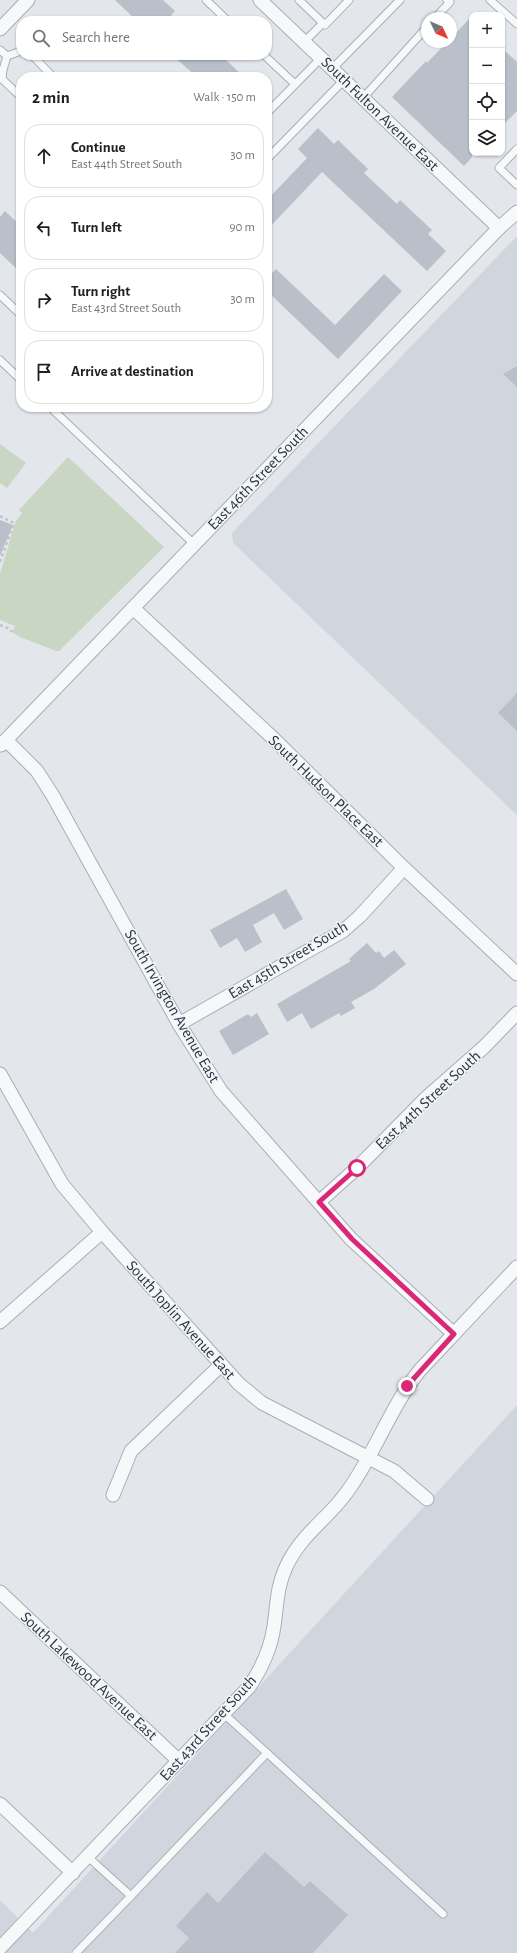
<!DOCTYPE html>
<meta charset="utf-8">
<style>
:root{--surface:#fff;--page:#f2f2f2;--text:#202124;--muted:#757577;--line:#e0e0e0}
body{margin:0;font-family:"Alegreya Sans",sans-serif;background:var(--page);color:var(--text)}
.controls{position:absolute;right:12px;top:12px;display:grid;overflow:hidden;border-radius:8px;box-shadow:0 1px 3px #0004}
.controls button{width:36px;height:36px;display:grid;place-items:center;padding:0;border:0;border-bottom:1px solid var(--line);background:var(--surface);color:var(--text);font:20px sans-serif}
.compass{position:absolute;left:421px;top:12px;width:36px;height:36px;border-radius:50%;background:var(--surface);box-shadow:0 1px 3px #0004;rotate:134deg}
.stop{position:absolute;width:12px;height:12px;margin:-9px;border:3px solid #db2777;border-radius:50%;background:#fff}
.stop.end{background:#db2777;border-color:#fff;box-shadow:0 1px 4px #0008}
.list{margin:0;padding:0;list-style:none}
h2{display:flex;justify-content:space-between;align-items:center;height:52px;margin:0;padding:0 16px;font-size:17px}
h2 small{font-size:13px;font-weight:400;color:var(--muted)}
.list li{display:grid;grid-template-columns:26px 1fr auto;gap:12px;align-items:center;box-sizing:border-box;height:64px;margin:0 8px 8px;padding:0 8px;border:1px solid var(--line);border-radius:16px}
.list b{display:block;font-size:15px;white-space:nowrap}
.list p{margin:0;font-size:13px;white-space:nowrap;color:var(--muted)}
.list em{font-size:13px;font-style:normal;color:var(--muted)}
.icon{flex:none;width:22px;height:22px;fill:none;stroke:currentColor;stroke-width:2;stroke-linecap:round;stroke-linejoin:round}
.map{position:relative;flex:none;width:517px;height:1953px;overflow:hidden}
.search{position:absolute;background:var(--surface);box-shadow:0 1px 3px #0004;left:16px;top:16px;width:256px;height:44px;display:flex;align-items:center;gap:10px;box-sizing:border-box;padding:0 14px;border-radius:16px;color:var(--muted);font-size:15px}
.panel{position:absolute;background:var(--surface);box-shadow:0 1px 3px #0004;left:16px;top:72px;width:256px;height:340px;border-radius:16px}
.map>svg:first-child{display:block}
.built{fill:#d1d6de}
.green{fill:#c9d6c4}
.building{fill:#bac0ca}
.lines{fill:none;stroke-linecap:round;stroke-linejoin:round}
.lane-casing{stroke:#a8aeb7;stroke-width:9}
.street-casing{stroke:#a8aeb7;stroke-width:15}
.path{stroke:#c1c5cb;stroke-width:2.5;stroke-dasharray:3 3;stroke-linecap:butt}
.lane{stroke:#f6f8fa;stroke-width:7}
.street{stroke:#f6f8fa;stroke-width:13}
.route{stroke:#db2777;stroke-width:5}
.labels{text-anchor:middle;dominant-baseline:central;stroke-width:3;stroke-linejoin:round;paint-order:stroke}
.street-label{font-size:16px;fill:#2a3545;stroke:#f3f6f9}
</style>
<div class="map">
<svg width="517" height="1953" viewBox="0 0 517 1953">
<rect width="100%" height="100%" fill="#e3e7ec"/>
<g class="built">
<polygon points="517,236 517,815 233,543 232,533"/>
<polygon points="517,1405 517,1953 0,1953 0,1900 33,1933"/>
</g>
<g class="green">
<polygon points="0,444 26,463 7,488 0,483"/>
<polygon points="68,457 164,547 59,651 56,651 20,637 12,632 15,626 0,620 0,574 15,523 22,513 19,510"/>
</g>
<g class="building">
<polygon points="115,0 163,0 175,11 166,21 137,21"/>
<polygon points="472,16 472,157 464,166 392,97 426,61 427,63 447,42 451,42 451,38"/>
<polygon points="502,48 517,62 517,111 502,126"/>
<polygon points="172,55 221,55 244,77 197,77"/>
<polygon points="318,128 334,144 338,140 368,169 364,173 381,189 397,204 400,200 432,230 428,234 446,251 427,271 322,172 267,230 267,200 307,158 298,149"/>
<polygon points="5,211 21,226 21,273 0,253 0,217"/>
<polygon points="276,269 335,325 384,274 402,291 338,359 267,291 267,278"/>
<polygon points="517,366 517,387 503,374"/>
<polygon points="0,520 13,525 0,556"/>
<polygon points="517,693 517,731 498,713"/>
<polygon points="286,889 303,919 284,930 274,913 253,925 262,942 245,952 237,938 220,948 210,930"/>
<polygon points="367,943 376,953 379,951 384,958 394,950 406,964 374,989 351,1002 355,1008 341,1016 339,1013 311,1029 302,1013 287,1022 277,1004 351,961 349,959"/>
<polygon points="257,1013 269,1034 233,1055 219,1031 248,1014 251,1017"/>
<polygon points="265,1852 304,1887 310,1881 348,1915 313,1953 175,1953 189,1938 176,1926 207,1892 218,1903"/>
</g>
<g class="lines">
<g class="lane-casing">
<g id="lane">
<polyline points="206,0 228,21"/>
<polyline points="299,0 325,25 349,0"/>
<polyline points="490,0 517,24"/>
<polyline points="435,18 450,2 447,0"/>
<polyline points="304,42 323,23"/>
<polyline points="0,50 7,56"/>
<polyline points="32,55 53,77"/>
<polyline points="264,55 295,84"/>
<polyline points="7,56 3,70 2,79 21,97"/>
<polyline points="7,56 21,51"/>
<polyline points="332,69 400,0"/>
<polyline points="363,98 427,27"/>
<polyline points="267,113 321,58"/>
<polyline points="517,149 499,168 517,185"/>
<polyline points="267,159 344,80"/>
<polyline points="0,295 21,315"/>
<polyline points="0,360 21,380"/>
<polyline points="50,407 194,544"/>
<polyline points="267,1753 443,1914"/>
<polyline points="131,1896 267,1753 224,1714"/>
<polyline points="76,1953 131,1896 88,1857"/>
</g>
</g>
<g class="street-casing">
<g id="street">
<polyline points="260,0 499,228"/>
<polyline points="0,29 28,0"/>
<polyline points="133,608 275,740 404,868 517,974"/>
<polyline points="6,740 37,771 53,796 179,1024 221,1091 351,1239 454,1334"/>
<polyline points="1,745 499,228 517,212"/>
<polyline points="179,1024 343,931 360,916 404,868"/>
<polyline points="0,1074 62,1184 102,1232 239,1384 262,1403 394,1471 427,1499"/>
<polyline points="319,1202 357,1168 425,1099 484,1047 517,1013"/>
<polyline points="0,1322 102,1232"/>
<polyline points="113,1495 131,1451 221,1365"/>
<polyline points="0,1592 179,1761"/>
<polyline points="0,1804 73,1873"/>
<path d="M0,1948L249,1687C262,1668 271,1648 274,1626C277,1605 277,1586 286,1567C302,1533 327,1520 347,1492C375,1454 390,1407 420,1370L517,1267"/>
</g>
</g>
<g class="path">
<polyline points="0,516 14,523 0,562"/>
<polyline points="0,625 10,629 12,632"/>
</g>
<use href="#lane" class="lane"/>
<use href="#street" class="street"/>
</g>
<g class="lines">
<polyline class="route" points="357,1168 319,1202 352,1239 454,1334 407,1386"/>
</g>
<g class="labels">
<g class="street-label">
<text transform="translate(380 114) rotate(44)">South Fulton Avenue East</text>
<text transform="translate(258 478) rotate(-46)">East 46th Street South</text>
<text transform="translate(326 791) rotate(44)">South Hudson Place East</text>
<text transform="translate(288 960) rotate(-31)">East 45th Street South</text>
<text transform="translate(172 1006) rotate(60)">South Irvington Avenue East</text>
<text transform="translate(428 1100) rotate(-43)">East 44th Street South</text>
<text transform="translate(181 1320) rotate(48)">South Joplin Avenue East</text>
<text transform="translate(89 1676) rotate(43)">South Lakewood Avenue East</text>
<text transform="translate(208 1728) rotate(-48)">East 43rd Street South</text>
</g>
</g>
</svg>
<div class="controls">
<button>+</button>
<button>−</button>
<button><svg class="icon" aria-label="locate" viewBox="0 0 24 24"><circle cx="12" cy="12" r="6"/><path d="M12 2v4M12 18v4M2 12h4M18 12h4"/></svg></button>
<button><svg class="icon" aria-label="layers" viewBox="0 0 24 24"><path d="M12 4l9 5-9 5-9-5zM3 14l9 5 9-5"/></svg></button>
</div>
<svg class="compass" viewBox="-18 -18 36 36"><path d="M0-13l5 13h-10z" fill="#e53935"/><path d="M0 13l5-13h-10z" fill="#757577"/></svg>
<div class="stop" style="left:357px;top:1168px"></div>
<div class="stop end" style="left:407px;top:1386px"></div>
<div class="search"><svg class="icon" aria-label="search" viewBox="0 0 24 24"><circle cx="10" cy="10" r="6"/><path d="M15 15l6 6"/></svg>Search here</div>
<section class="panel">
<h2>2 min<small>Walk · 150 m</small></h2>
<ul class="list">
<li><svg class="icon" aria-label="ahead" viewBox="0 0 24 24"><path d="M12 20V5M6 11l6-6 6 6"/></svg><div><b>Continue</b><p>East 44th Street South</p></div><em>30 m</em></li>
<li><svg class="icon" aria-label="left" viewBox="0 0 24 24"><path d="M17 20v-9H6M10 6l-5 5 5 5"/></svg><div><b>Turn left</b></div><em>90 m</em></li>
<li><svg class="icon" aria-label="right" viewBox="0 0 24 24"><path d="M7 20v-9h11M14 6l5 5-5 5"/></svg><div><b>Turn right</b><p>East 43rd Street South</p></div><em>30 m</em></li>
<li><svg class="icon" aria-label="arrive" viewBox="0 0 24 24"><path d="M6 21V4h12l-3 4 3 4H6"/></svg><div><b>Arrive at destination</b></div></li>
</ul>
</section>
</div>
